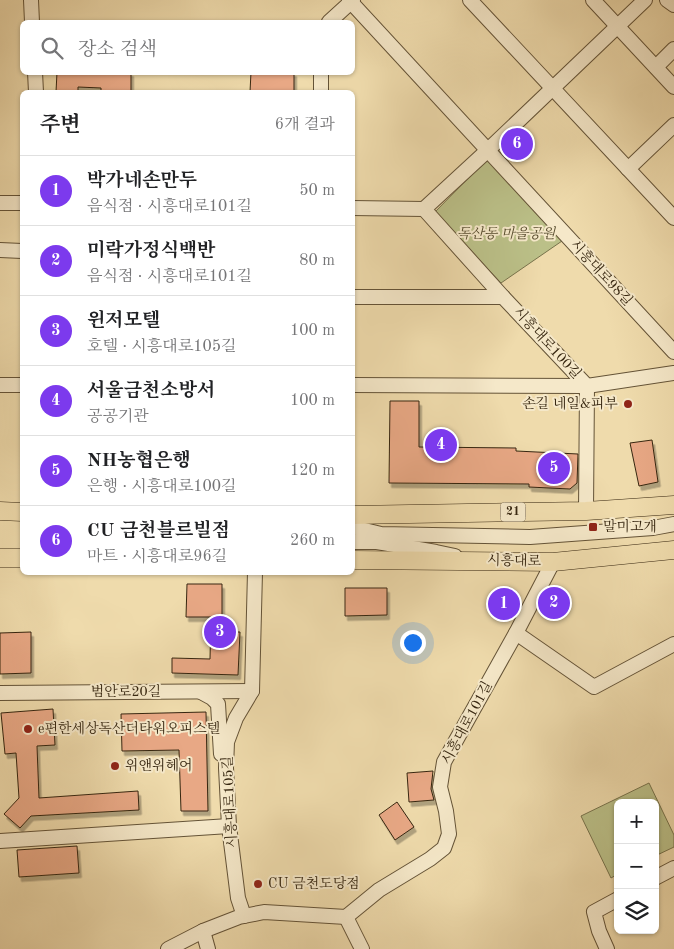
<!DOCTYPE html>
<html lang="ko">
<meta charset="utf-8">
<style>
:root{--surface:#fff;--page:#f6f6f6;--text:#202124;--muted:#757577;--line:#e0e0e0;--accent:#7c3aed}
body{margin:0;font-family:"Old Standard TT","Noto Serif KR",serif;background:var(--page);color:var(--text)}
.controls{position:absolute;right:15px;bottom:15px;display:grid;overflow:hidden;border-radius:8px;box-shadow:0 1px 4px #0004}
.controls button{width:45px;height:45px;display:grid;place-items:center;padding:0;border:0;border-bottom:1px solid var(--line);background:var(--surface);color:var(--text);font:25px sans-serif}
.you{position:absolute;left:412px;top:642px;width:18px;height:18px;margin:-12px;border:4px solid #fff;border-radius:50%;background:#1a73e8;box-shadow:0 0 0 8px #1a73e833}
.badge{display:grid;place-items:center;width:32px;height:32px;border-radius:50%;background:var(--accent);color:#fff;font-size:16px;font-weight:700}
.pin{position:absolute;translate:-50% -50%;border:2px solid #fff;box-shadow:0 1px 5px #0006}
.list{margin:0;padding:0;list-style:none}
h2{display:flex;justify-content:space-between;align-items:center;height:65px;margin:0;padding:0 20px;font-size:21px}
h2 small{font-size:16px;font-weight:400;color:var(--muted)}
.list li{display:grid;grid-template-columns:32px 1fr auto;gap:15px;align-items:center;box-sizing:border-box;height:70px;padding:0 20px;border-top:1px solid var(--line)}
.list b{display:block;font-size:19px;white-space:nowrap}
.list p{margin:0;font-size:16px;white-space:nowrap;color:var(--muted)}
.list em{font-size:16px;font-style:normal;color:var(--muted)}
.icon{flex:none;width:28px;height:28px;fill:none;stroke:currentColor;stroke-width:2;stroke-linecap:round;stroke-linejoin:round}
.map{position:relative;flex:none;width:674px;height:949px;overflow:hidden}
.search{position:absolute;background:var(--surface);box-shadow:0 1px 4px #0004;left:20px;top:20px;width:335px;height:55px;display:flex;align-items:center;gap:12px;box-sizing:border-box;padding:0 18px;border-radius:8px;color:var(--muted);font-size:19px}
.panel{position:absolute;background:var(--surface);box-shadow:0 1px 4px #0004;left:20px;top:90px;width:335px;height:485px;border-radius:8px}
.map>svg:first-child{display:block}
.green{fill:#bbc088;stroke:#78734c}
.building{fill:#e8a885;stroke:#362610;filter:url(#shadow)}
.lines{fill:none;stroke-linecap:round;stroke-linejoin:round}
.minor-casing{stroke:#645337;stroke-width:16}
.major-casing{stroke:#362610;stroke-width:19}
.minor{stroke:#f5e8c9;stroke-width:14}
.major{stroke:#efdbac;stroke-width:18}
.poi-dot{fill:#8f2418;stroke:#f5e8c9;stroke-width:2}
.labels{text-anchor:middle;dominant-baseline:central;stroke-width:4;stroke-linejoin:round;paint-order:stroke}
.shield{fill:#f5e8c9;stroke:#6f6048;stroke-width:1}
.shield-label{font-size:12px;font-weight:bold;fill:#362610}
.park-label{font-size:14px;font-style:italic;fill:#574c2e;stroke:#f5e8c9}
.street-label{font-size:14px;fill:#362610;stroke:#f5e8c9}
.poi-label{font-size:14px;fill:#362610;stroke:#f5e8c9;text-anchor:start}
</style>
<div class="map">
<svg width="674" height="949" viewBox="0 0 674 949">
<defs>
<filter id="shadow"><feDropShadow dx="2.5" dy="4.5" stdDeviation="0" flood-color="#0004"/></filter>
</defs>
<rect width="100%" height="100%" fill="#efdbac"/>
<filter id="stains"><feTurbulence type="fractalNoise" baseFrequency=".004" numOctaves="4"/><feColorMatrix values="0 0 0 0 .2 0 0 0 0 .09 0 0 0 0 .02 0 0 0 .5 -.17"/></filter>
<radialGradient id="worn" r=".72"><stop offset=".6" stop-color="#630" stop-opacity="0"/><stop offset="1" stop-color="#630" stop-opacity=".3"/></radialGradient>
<g class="green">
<polygon points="487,159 562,241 501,283 435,212"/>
<polygon points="649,783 674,835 674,847 655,856 655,803 618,803 618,874 611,878 581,816"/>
</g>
<g class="building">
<polygon points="57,72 131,72 131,92 101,92 101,88 78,87 78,92 56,92"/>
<polygon points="251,72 294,72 294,92 250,92"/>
<polygon points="390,401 419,401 419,447 516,448 516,451 578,454 577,483 570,489 529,487 529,484 389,483"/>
<polygon points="652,440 658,482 639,486 630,443"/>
<polygon points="187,584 222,584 222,632 240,632 238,675 172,673 172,658 210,659 211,617 186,617"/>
<polygon points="345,588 387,588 387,615 345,616"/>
<polygon points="31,632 31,673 0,674 0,633"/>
<polygon points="53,709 55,745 37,746 39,798 138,791 139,810 31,816 20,828 4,814 19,798 16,753 5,754 1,713"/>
<polygon points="206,712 208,811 181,811 179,750 122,751 121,714"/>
<polygon points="433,771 431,789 434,800 409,802 407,773"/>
<polygon points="397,802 414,827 395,840 379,815"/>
<polygon points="77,846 79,873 19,877 17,850"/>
</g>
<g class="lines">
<g class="minor-casing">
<g id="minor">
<polyline points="31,0 32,22"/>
<polyline points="349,0 674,352"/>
<polyline points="470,0 674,218"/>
<polyline points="593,0 674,87"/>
<polyline points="667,0 674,5"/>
<polyline points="329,22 353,0"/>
<polyline points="656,67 674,49"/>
<polyline points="35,72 36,92"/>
<polyline points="321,92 321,72"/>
<polyline points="628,169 674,125"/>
<polyline points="0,203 22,203"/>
<polyline points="352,208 424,209 503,297 587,386 586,511"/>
<polyline points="424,209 488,150 645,0"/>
<polyline points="0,250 22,251"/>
<polyline points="352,297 503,297"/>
<polyline points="0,385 22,385"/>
<polyline points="352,385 587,386 674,373"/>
<polyline points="352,527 381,534 530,537 653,528 674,524"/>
<polyline points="352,542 377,542 436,552 455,556"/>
<polyline points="516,633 594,687 674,644"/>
<polyline points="201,692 212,698 218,704 221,754"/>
<polyline points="0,693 252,691"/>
<polyline points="0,841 229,826"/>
<polyline points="655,878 674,868"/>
<polyline points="244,916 238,898 229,826 226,768 227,742 236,718 252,691 255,572"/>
<polyline points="346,917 379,890 430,859 444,848 449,834 446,811 440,787 444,762 516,633 553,562"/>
<polyline points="346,917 362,949"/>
<polyline points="203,931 208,949"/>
<polyline points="168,949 203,931 239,917 264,912 346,917"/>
<polyline points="607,949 599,931 594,912 618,899"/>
</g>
</g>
<g class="major-casing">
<g id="major">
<polyline points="0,511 22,512"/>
<polyline points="352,515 586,511 674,505"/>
<polyline points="0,558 22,558"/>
<polyline points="352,560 553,562 674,550"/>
</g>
</g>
<use href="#minor" class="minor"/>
<use href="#major" class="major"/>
</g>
<g class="poi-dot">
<circle cx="628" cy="404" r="5"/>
<rect x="588" y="522" width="10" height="10" rx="2.5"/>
<circle cx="28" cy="729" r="5"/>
<circle cx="115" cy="766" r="5"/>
<circle cx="258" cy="884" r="5"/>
</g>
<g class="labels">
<rect class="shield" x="500.5" y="502.5" width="25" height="19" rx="4"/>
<g class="shield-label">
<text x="513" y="512">21</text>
</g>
<g class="park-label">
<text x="506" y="234">독산동 마을공원</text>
</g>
<g class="street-label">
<text transform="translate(601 273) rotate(47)">시흥대로98길</text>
<text transform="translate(547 343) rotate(47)">시흥대로100길</text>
<text transform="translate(514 561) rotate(1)">시흥대로</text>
<text x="126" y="692">범안로20길</text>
<text transform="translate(467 723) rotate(-62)">시흥대로101길</text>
<text transform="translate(230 802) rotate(-93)">시흥대로105길</text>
</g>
<g class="poi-label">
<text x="618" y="404" text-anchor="end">손길 네일&amp;피부</text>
<text x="603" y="527">말미고개</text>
<text x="38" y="729">e편한세상독산더타워오피스텔</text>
<text x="125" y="766">위앤위헤어</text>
<text x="268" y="884">CU 금천도당점</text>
</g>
</g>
<rect width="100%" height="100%" filter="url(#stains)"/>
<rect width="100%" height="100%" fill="url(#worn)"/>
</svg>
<div class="controls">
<button>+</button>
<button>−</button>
<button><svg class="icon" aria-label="layers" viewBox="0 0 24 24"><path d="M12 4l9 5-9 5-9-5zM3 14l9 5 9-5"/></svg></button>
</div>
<div class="you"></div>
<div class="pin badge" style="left:504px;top:604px">1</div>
<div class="pin badge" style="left:554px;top:603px">2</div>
<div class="pin badge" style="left:220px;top:632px">3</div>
<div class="pin badge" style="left:441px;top:445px">4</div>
<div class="pin badge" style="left:554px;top:468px">5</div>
<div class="pin badge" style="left:517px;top:144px">6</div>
<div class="search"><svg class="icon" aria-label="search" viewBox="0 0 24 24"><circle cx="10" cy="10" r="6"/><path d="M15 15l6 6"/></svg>장소 검색</div>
<section class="panel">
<h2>주변<small>6개 결과</small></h2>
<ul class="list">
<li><span class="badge">1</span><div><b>박가네손만두</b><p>음식점 · 시흥대로101길</p></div><em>50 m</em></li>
<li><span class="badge">2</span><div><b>미락가정식백반</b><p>음식점 · 시흥대로101길</p></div><em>80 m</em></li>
<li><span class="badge">3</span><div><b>윈저모텔</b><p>호텔 · 시흥대로105길</p></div><em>100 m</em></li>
<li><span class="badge">4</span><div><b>서울금천소방서</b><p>공공기관</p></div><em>100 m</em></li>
<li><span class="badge">5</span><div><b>NH농협은행</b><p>은행 · 시흥대로100길</p></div><em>120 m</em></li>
<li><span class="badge">6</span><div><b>CU 금천블르빌점</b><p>마트 · 시흥대로96길</p></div><em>260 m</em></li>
</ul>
</section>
</div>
